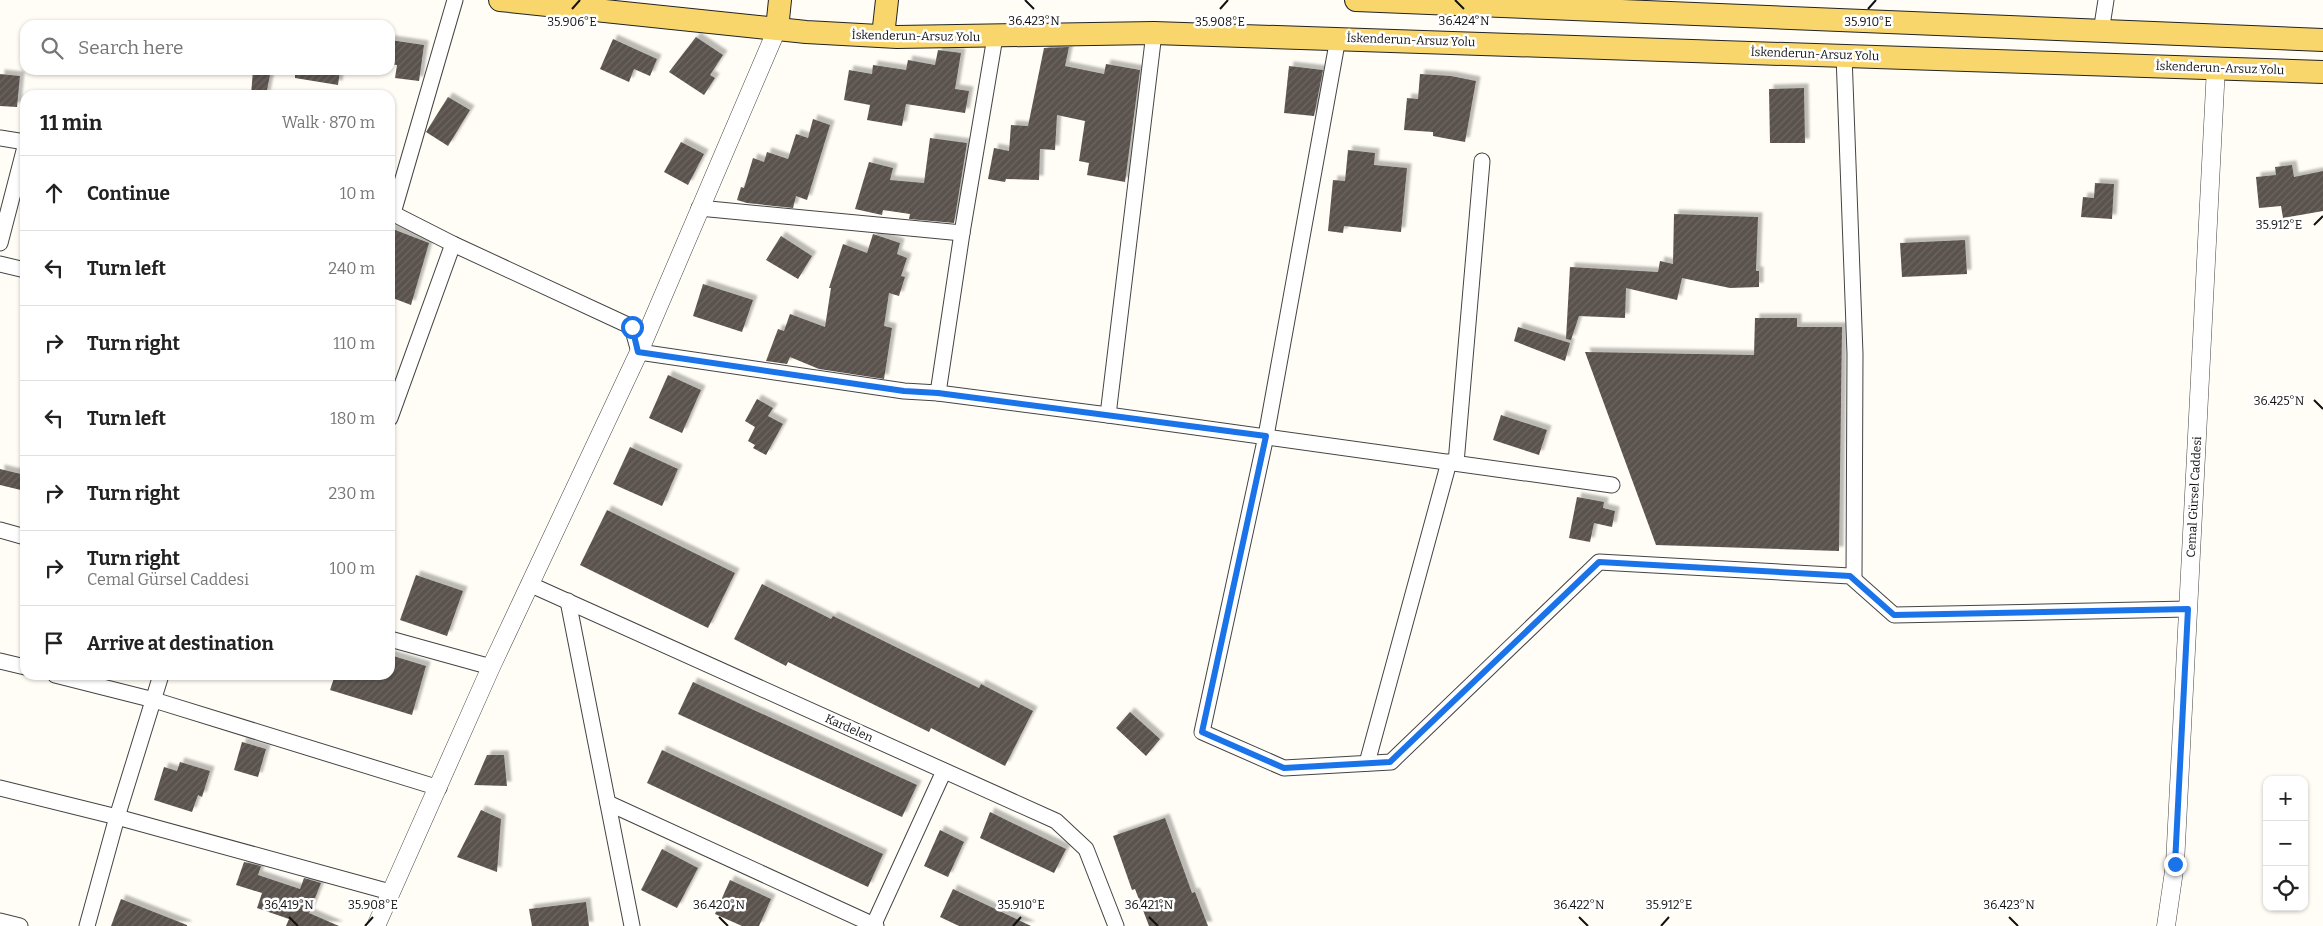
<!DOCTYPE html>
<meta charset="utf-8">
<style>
:root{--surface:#fff;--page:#f2f2f2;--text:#222;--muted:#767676;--line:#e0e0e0}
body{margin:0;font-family:Bitter,serif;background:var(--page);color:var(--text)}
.controls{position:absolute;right:15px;bottom:15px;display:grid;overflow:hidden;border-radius:10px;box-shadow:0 1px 4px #0004}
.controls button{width:45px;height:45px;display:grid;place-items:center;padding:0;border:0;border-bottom:1px solid var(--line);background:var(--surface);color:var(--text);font:25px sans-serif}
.stop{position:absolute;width:15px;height:15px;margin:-11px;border:4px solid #1a73e8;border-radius:50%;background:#fff}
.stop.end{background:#1a73e8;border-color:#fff;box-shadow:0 1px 5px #0008}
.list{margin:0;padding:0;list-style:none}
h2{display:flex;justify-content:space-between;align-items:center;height:65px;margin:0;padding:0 20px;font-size:21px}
h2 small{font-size:16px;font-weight:400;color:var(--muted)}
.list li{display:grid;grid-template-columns:32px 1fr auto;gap:15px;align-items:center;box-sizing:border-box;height:75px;padding:0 20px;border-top:1px solid var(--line)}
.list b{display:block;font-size:19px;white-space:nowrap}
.list p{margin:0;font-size:16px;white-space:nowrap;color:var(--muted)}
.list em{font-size:16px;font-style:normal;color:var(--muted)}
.icon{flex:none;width:28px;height:28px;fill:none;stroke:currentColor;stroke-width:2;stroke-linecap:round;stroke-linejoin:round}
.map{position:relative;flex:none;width:2323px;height:926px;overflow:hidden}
.search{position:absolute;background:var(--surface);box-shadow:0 1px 4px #0004;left:20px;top:20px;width:375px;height:55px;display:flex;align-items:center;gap:12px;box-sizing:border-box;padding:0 18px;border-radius:15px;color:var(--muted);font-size:19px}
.panel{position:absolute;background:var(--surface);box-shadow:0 1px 4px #0004;left:20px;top:90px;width:375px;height:590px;border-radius:15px}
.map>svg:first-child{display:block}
.building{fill:url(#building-hatch);filter:url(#shadow)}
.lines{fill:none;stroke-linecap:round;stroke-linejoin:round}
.minor-casing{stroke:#444;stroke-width:17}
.tertiary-casing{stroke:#444;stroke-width:19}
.primary-casing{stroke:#222;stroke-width:24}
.minor{stroke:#fff;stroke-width:15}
.tertiary{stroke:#fff;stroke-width:18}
.primary{stroke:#f9d66b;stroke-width:22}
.route{stroke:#1a73e8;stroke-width:6}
.ticks{fill:none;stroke:#111;stroke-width:2}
.labels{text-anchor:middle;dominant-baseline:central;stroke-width:5;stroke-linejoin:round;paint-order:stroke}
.street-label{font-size:12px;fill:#111;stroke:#fff}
.ticks-label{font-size:12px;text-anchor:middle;fill:#111;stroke:#fff;stroke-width:5;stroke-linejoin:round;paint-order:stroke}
</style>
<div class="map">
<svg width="2323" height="926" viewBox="0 0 2323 926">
<defs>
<pattern id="building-hatch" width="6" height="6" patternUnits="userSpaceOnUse" patternTransform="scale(1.25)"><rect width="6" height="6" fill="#5a524d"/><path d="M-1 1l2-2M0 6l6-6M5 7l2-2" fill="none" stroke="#6d6662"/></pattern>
<filter id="shadow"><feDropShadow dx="4.5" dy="-4.5" stdDeviation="1" flood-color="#0004"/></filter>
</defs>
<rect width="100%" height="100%" fill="#fffdf5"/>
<g class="building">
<polygon points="696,37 723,55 710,75 715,78 704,95 669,72"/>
<polygon points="613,39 657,59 650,76 634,69 629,82 600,69"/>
<polygon points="390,40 424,45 419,81 395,78 397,65 390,64"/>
<polygon points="1069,47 1065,66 1104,74 1106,64 1140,70 1125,182 1087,175 1089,163 1079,161 1085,121 1057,115 1055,150 1040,149 1039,180 1006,179 1005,182 988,179 994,148 1009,151 1011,125 1028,126 1044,48"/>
<polygon points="938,50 961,53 955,89 969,91 965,113 906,104 902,126 867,120 870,105 844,100 849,70 872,74 873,65 906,70 908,60 935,65"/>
<polygon points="1289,66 1323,70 1314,116 1284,113"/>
<polygon points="253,70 271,70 266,95 251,95"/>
<polygon points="295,70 340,70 338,85 295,78"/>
<polygon points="0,74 20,76 17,107 0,106"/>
<polygon points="1420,74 1451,76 1476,81 1465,142 1433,136 1433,132 1404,130 1407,98 1418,99"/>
<polygon points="1804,88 1805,143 1770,143 1769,89"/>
<polygon points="448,97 470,110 448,146 426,132"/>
<polygon points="813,119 830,125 807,200 796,196 793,208 747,203 737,200 741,187 744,188 753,158 764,162 767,152 788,159 796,134 808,138"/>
<polygon points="930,138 967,143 954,223 909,219 910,214 883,210 882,215 855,209 869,162 893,168 890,180 924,183"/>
<polygon points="681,142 704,154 688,185 664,172"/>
<polygon points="1348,150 1375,153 1374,165 1407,168 1401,232 1344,226 1343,233 1328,231 1333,180 1345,181"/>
<polygon points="2292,165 2294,177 2323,171 2323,211 2283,218 2281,206 2259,208 2256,177 2276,175 2275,167"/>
<polygon points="2095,183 2114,184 2112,219 2081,217 2083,197 2094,198"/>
<polygon points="1674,214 1758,217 1756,271 1759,271 1759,287 1730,288 1682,278 1677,300 1626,288 1625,318 1579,316 1571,340 1566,339 1570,267 1658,272 1660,261 1673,264"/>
<polygon points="390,228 429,243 411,305 390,297"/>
<polygon points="873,234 900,243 897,254 907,258 901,276 905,277 899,296 889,293 884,326 892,328 884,379 819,369 790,357 787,364 766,361 778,329 784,331 790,314 825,327 831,288 829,288 843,244 867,253"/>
<polygon points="781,236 812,256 798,279 766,260"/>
<polygon points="1965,240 1967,274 1902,277 1900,243"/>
<polygon points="703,284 753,300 742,332 693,316"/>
<polygon points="1755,318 1797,318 1797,327 1842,327 1839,551 1656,545 1585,352 1754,355"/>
<polygon points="1518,327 1570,343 1565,361 1514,341"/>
<polygon points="668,375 701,390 682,433 649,418"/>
<polygon points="757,399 773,408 768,416 783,424 766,455 753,448 755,445 748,441 755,427 745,421"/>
<polygon points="1501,415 1547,430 1539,455 1493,440"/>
<polygon points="630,447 678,469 662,506 613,484"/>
<polygon points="0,469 25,475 25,491 0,485"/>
<polygon points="1577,497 1604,502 1603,508 1615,511 1612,527 1594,523 1590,542 1569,538"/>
<polygon points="607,510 735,573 708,628 580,565"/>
<polygon points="416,575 463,591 447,636 400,620"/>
<polygon points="762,584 831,619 833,616 979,688 981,684 1033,711 1005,766 931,728 929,732 788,662 786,666 734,639"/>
<polygon points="390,655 426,666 412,715 330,690 335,675 390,675"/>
<polygon points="693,682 917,785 902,817 678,714"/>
<polygon points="1130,712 1160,739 1146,756 1116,728"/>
<polygon points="242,742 266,749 258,777 234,770"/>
<polygon points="662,750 883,854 868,887 647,783"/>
<polygon points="487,755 504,755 507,786 474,785"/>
<polygon points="180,762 210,771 202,797 198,795 192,812 154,800 164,767 177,771"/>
<polygon points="481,810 501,819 497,872 457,857"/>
<polygon points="990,812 1066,849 1054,873 980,838"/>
<polygon points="1165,818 1192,893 1195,892 1208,926 1149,926 1135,889 1132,890 1113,836"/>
<polygon points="940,830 964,842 948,877 924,866"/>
<polygon points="662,849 698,868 677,908 641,890"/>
<polygon points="244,862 261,866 258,875 300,889 304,878 321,883 309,913 339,926 286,926 289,919 257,908 262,893 236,885"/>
<polygon points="730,880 771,899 759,926 742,926 715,914"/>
<polygon points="953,889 1031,926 959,926 940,917"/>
<polygon points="121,899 187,925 187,926 111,926"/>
<polygon points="586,902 589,926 532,926 529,909"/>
</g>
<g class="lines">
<g class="minor-casing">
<g id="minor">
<polyline points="2101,32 2106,0"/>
<polyline points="1338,38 1266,436 1202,732 1284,768 1391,762 1599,562 1850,576 1894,615 2188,609"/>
<polyline points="1844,55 1855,354 1854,578 1850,576"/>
<polyline points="0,138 25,142"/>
<polyline points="699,208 962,233"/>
<polyline points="390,212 453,244 632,327 639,352 904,391 938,393 1108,415 1612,485"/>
<polyline points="393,213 455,0"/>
<polyline points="0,243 25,147"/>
<polyline points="0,264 25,270"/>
<polyline points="938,393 962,233 995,37"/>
<polyline points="1108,415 1154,33"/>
<polyline points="390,418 453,244"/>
<polyline points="1456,463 1482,161"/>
<polyline points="0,530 25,537"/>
<polyline points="529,584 1056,821 1086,849 1116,926"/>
<polyline points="568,601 632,926"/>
<polyline points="390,639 491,667"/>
<polyline points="0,661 25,667"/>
<polyline points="55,675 154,700 439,788"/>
<polyline points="1367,763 1449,462"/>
<polyline points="0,788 117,817 390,892"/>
<polyline points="608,803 876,926"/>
<polyline points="0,921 20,926"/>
<polyline points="87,926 117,817 161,675"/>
<polyline points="873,926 944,771"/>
</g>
</g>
<g class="tertiary-casing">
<g id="tertiary">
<polyline points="376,926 491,667 639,352 777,29"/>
<polyline points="2166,926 2175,864 2216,67"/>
</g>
</g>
<g class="primary-casing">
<g id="primary">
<polyline points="500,0 806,32 897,37 1154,33 2323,72"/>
<polyline points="1356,0 2323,40"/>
<polyline points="777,29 780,0"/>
<polyline points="883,36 887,0"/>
</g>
</g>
<use href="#minor" class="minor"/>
<use href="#tertiary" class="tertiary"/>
<use href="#primary" class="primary"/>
</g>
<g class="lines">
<polyline class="route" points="632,327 638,352 904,391 938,393 1266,436 1202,732 1284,768 1390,762 1599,562 1850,576 1894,615 2188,609 2175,864"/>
</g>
<path class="ticks" d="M1025,0L1034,9M1455,0L1464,9M572,9L580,0M1220,9L1228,0M1868,9L1876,0M2314,225L2323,216M2314,400L2323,409M289,917L298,926M719,917L728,926M1149,917L1158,926M1579,917L1588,926M2009,917L2018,926M365,926L373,917M1013,926L1021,917M1661,926L1669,917"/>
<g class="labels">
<g class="street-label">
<text transform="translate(916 36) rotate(1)">İskenderun-Arsuz Yolu</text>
<text transform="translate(1411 40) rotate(2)">İskenderun-Arsuz Yolu</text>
<text transform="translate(1815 54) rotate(2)">İskenderun-Arsuz Yolu</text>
<text transform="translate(2220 68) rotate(2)">İskenderun-Arsuz Yolu</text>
<text transform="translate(2194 497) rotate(-87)">Cemal Gürsel Caddesi</text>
<text transform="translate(849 728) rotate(24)">Kardelen</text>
</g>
</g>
<g class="ticks-label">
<text x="1034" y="25">36.423°N</text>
<text x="1464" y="25">36.424°N</text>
<text x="572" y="26">35.906°E</text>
<text x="1220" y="26">35.908°E</text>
<text x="1868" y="26">35.910°E</text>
<text x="2279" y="229">35.912°E</text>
<text x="2279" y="405">36.425°N</text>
<text x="373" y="909">35.908°E</text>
<text x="1021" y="909">35.910°E</text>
<text x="1669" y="909">35.912°E</text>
<text x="289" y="909">36.419°N</text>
<text x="719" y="909">36.420°N</text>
<text x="1149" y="909">36.421°N</text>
<text x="1579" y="909">36.422°N</text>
<text x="2009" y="909">36.423°N</text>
</g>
</svg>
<div class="controls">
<button>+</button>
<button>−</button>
<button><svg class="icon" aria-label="locate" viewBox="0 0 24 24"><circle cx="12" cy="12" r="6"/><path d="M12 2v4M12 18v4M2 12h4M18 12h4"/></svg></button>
</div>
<div class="stop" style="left:632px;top:327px"></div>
<div class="stop end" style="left:2175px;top:864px"></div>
<div class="search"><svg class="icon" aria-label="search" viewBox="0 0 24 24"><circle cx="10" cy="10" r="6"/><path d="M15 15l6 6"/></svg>Search here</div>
<section class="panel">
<h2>11 min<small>Walk · 870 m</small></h2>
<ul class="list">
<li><svg class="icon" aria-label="ahead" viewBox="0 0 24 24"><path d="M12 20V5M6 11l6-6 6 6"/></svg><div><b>Continue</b></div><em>10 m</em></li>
<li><svg class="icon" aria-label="left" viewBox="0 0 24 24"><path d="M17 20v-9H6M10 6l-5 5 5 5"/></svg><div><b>Turn left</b></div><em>240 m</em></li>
<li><svg class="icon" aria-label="right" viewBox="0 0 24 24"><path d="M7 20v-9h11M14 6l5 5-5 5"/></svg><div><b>Turn right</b></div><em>110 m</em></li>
<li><svg class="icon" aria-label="left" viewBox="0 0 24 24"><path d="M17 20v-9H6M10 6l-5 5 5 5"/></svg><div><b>Turn left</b></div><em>180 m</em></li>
<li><svg class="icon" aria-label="right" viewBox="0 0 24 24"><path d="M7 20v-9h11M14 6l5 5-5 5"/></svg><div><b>Turn right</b></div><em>230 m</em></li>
<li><svg class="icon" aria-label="right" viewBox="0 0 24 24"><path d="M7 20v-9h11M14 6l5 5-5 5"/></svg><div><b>Turn right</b><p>Cemal Gürsel Caddesi</p></div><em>100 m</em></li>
<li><svg class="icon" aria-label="arrive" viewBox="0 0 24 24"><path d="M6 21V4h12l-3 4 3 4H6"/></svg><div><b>Arrive at destination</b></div></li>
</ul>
</section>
</div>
